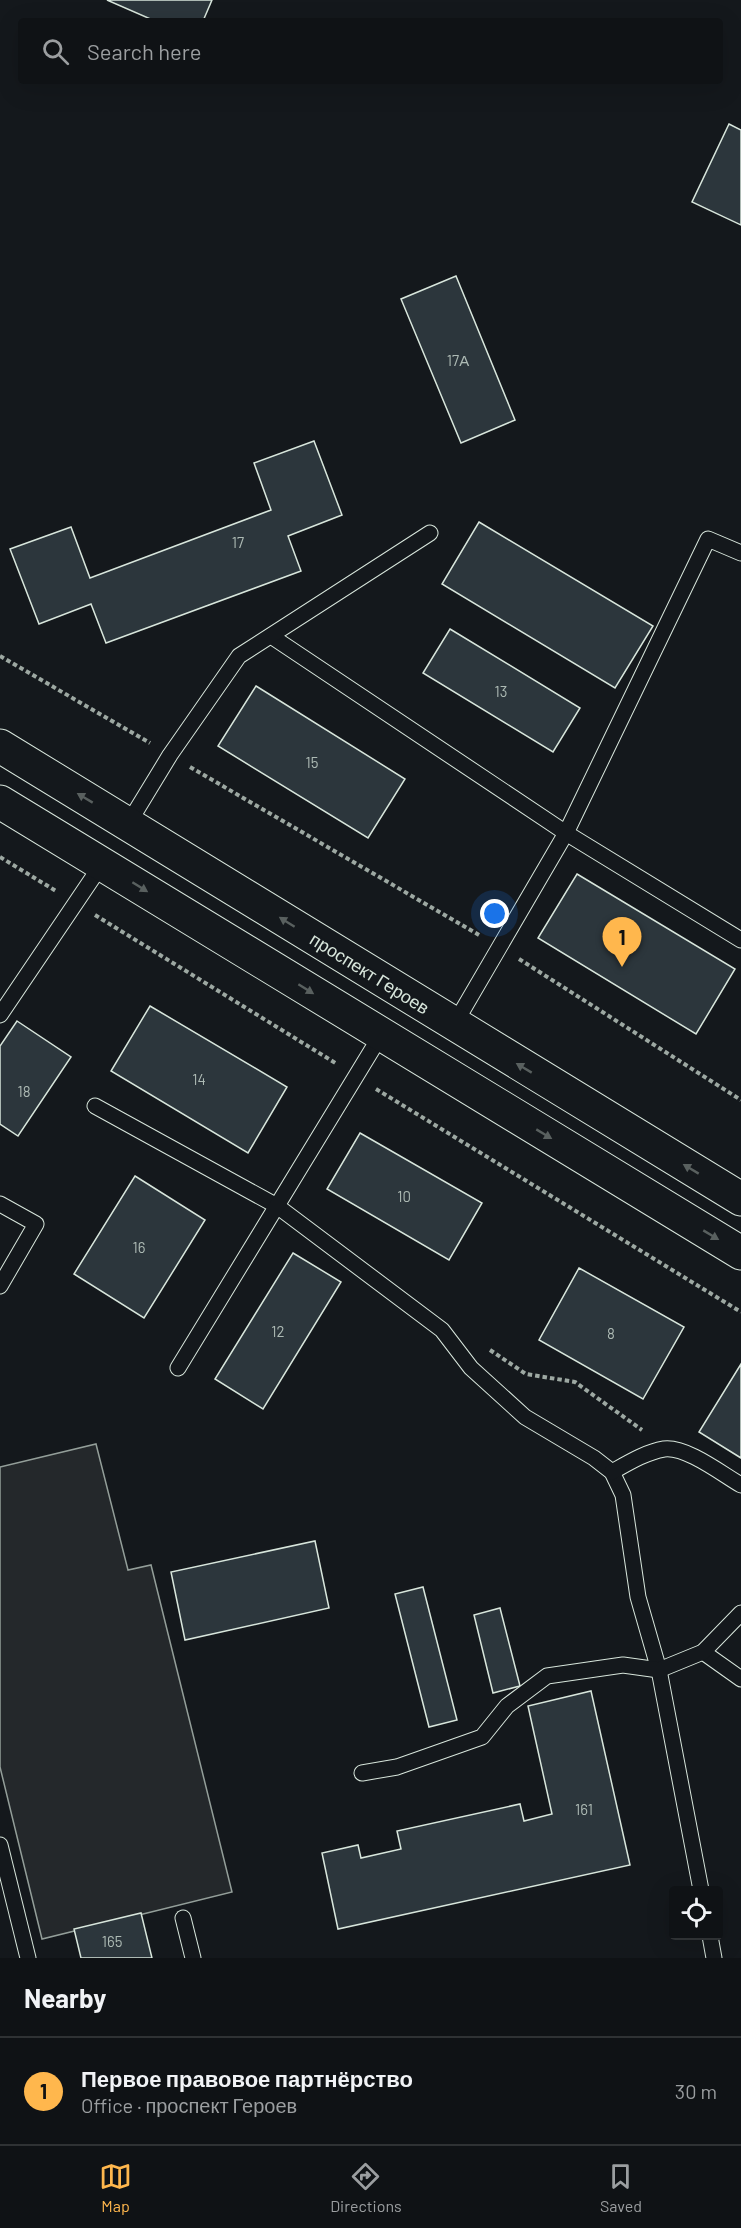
<!DOCTYPE html>
<meta charset="utf-8">
<style>
:root{--surface:#0f1215;--page:#181b1e;--text:#f1f3f6;--muted:#9b9ea0;--line:#2f3234;--accent:#ffb74d}
body{margin:0;font-family:Barlow,sans-serif;background:var(--page);color:var(--text)}
.controls{position:absolute;right:18px;bottom:18px;display:grid;overflow:hidden;border-radius:6px;box-shadow:0 6px 24px #0002}
.controls button{width:54px;height:54px;display:grid;place-items:center;padding:0;border:0;border-bottom:2px solid var(--line);background:var(--surface);color:var(--text);font:30px sans-serif}
.you{position:absolute;left:495px;top:914px;width:21px;height:21px;margin:-15px;border:4px solid #fff;border-radius:50%;background:#1a73e8;box-shadow:0 0 0 9px #1a73e833}
.badge{display:grid;place-items:center;width:39px;height:39px;border-radius:50%;background:var(--accent);color:#111;font-size:20px;font-weight:700}
.pin{position:absolute;translate:-50% -50px;filter:drop-shadow(0 2px 3px #0008)}
.pin::after{content:'';position:absolute;top:32px;width:21px;height:18px;background:inherit;clip-path:polygon(0 0,100% 0,50% 100%)}
.list{margin:0;padding:0;list-style:none}
h2{display:flex;justify-content:space-between;align-items:center;height:78px;margin:0;padding:0 24px;font-size:26px}
h2 small{font-size:20px;font-weight:400;color:var(--muted)}
.list li{display:grid;grid-template-columns:39px 1fr auto;gap:18px;align-items:center;box-sizing:border-box;height:108px;padding:0 24px;border-top:2px solid var(--line)}
.list b{display:block;font-size:22px;white-space:nowrap}
.list p{margin:0;font-size:20px;white-space:nowrap;color:var(--muted)}
.list em{font-size:20px;font-style:normal;color:var(--muted)}
.icon{flex:none;width:33px;height:33px;fill:none;stroke:currentColor;stroke-width:2;stroke-linecap:round;stroke-linejoin:round}
.map{position:relative;flex:none;width:741px;height:1958px;overflow:hidden}
.search{position:absolute;background:var(--surface);box-shadow:0 6px 24px #0002;left:18px;right:18px;top:18px;height:66px;display:flex;align-items:center;gap:15px;box-sizing:border-box;padding:0 21px;border-radius:6px;color:var(--muted);font-size:22px}
.sheet{height:186px;background:var(--surface)}
nav{display:flex;justify-content:space-around;align-items:center;box-sizing:border-box;height:84px;border-top:2px solid var(--line);background:var(--surface);font-size:16px;color:var(--muted)}
nav a{display:grid;justify-items:center;gap:3px}
nav .on{color:var(--accent)}
.map>svg:first-child{display:block}
.parking{fill:#24282b;stroke:#939e99;stroke-width:1.5}
.building{fill:#2c363c;stroke:#d8e6dc;stroke-width:1.5}
.lines{fill:none;stroke-linecap:round;stroke-linejoin:round}
.lane-casing{stroke:#d8e6dc;stroke-width:17}
.secondary-casing{stroke:#d8e6dc;stroke-width:35}
.path{stroke:#9da8a2;stroke-width:4;stroke-dasharray:4.5 3;stroke-linecap:butt}
.lane{stroke:#14181c;stroke-width:15}
.secondary{stroke:#14181c;stroke-width:33}
.oneway{fill:#59605f}
.labels{text-anchor:middle;dominant-baseline:central;stroke-width:4.5;stroke-linejoin:round;paint-order:stroke}
.number-label{font-size:15px;fill:#adbab4}
.street-label{font-size:18px;fill:#d8e6dc;stroke:#14181c}
</style>
<div class="map">
<svg width="741" height="1958" viewBox="0 0 741 1958">
<rect width="100%" height="100%" fill="#14181c"/>
<polygon class="parking" points="96,1444 128,1570 151,1565 232,1892 42,1939 0,1767 0,1467"/>
<g class="building">
<polygon points="107,0 212,0 203,21 155,21"/>
<polygon points="729,124 741,130 741,225 692,202"/>
<polygon points="456,276 515,420 461,443 401,299"/>
<polygon points="314,441 342,515 288,536 301,571 106,643 91,604 39,624 10,549 71,527 90,578 271,510 254,463"/>
<polygon points="479,522 653,626 615,688 442,584"/>
<polygon points="450,629 580,708 553,752 423,673"/>
<polygon points="256,686 405,779 368,838 218,746"/>
<polygon points="577,874 735,969 696,1034 538,938"/>
<polygon points="150,1006 287,1087 248,1153 111,1071"/>
<polygon points="17,1021 71,1057 18,1136 0,1124 0,1046"/>
<polygon points="360,1133 482,1203 449,1260 327,1189"/>
<polygon points="135,1176 205,1220 144,1318 74,1274"/>
<polygon points="293,1253 341,1282 263,1409 215,1379"/>
<polygon points="579,1268 684,1327 643,1399 539,1340"/>
<polygon points="741,1364 741,1458 699,1432"/>
<polygon points="315,1541 329,1608 185,1640 171,1572"/>
<polygon points="423,1587 457,1720 429,1727 395,1594"/>
<polygon points="500,1608 520,1686 493,1693 474,1615"/>
<polygon points="591,1691 630,1865 338,1929 322,1853 358,1845 361,1858 401,1849 397,1831 520,1804 524,1821 552,1814 528,1706"/>
<polygon points="141,1913 152,1958 81,1958 74,1929"/>
</g>
<g class="lines">
<g class="lane-casing">
<g id="lane">
<polyline points="271,636 566,833 741,940"/>
<polyline points="128,824 170,755 239,656 430,533"/>
<polyline points="0,1015 102,864"/>
<polyline points="454,1025 566,833 708,539 741,553"/>
<polyline points="95,1106 277,1206 442,1330 471,1368 525,1417 594,1458 612,1472 623,1495 638,1597 659,1670 701,1890"/>
<polyline points="0,1204 36,1224 0,1286"/>
<polyline points="178,1368 381,1035"/>
<path d="M612,1472C628,1463 646,1452 664,1449C686,1446 722,1474 741,1485"/>
<polyline points="703,1652 741,1679"/>
<polyline points="362,1773 397,1767 482,1737 507,1706 547,1676 623,1665 659,1670 703,1652 741,1613"/>
<polyline points="0,1845 28,1958"/>
<polyline points="183,1918 193,1958"/>
<polyline points="710,1936 714,1958"/>
</g>
</g>
<g class="secondary-casing">
<g id="secondary">
<polyline points="0,746 741,1199"/>
<polyline points="0,802 741,1253"/>
</g>
</g>
<g class="path">
<polyline points="0,656 150,743"/>
<polyline points="190,767 479,935"/>
<polyline points="0,857 56,891"/>
<polyline points="95,915 337,1064"/>
<polyline points="519,959 741,1100"/>
<polyline points="376,1089 741,1312"/>
<polyline points="490,1350 526,1374 575,1382 642,1430"/>
</g>
<use href="#lane" class="lane"/>
<use href="#secondary" class="secondary"/>
</g>
<defs><path id="oneway-solid" d="M-6-.8H1V-3.2L6.5 0L1 3.2V.8H-6Z" transform="scale(1.5)"/></defs>
<g class="oneway">
<use href="#oneway-solid" transform="translate(85 798) rotate(-149)"/>
<use href="#oneway-solid" transform="translate(140 887) rotate(32)"/>
<use href="#oneway-solid" transform="translate(287 922) rotate(-148)"/>
<use href="#oneway-solid" transform="translate(306 989) rotate(32)"/>
<use href="#oneway-solid" transform="translate(524 1068) rotate(-149)"/>
<use href="#oneway-solid" transform="translate(544 1134) rotate(31)"/>
<use href="#oneway-solid" transform="translate(691 1169) rotate(-149)"/>
<use href="#oneway-solid" transform="translate(711 1235) rotate(31)"/>
</g>
<g class="labels">
<g class="number-label">
<text x="458" y="360">17А</text>
<text x="238" y="542">17</text>
<text x="501" y="691">13</text>
<text x="312" y="762">15</text>
<text x="199" y="1079">14</text>
<text x="24" y="1091">18</text>
<text x="404" y="1196">10</text>
<text x="139" y="1247">16</text>
<text x="278" y="1331">12</text>
<text x="611" y="1333">8</text>
<text x="584" y="1809">161</text>
<text x="112" y="1941">165</text>
</g>
<g class="street-label">
<text transform="translate(370 973) rotate(32)">проспект Героев</text>
</g>
</g>
</svg>
<div class="controls">
<button><svg class="icon" aria-label="locate" viewBox="0 0 24 24"><circle cx="12" cy="12" r="6"/><path d="M12 2v4M12 18v4M2 12h4M18 12h4"/></svg></button>
</div>
<div class="you"></div>
<div class="pin badge" style="left:622px;top:967px">1</div>
<div class="search"><svg class="icon" aria-label="search" viewBox="0 0 24 24"><circle cx="10" cy="10" r="6"/><path d="M15 15l6 6"/></svg>Search here</div>
</div>
<section class="sheet">
<h2>Nearby<small></small></h2>
<ul class="list">
<li><span class="badge">1</span><div><b>Первое правовое партнёрство</b><p>Office · проспект Героев</p></div><em>30 m</em></li>
</ul>
</section>
<nav>
<a class="on"><svg class="icon" aria-label="map" viewBox="0 0 24 24"><path d="M3 6l6-2 6 2 6-2v14l-6 2-6-2-6 2zM9 4v14M15 6v14"/></svg>Map</a>
<a><svg class="icon" aria-label="directions" viewBox="0 0 24 24"><path d="M12 3l9 9-9 9-9-9zM9 14v-3h6M13 9l2 2-2 2"/></svg>Directions</a>
<a><svg class="icon" aria-label="saved" viewBox="0 0 24 24"><path d="M7 4h10v16l-5-4-5 4z"/></svg>Saved</a>
</nav>
